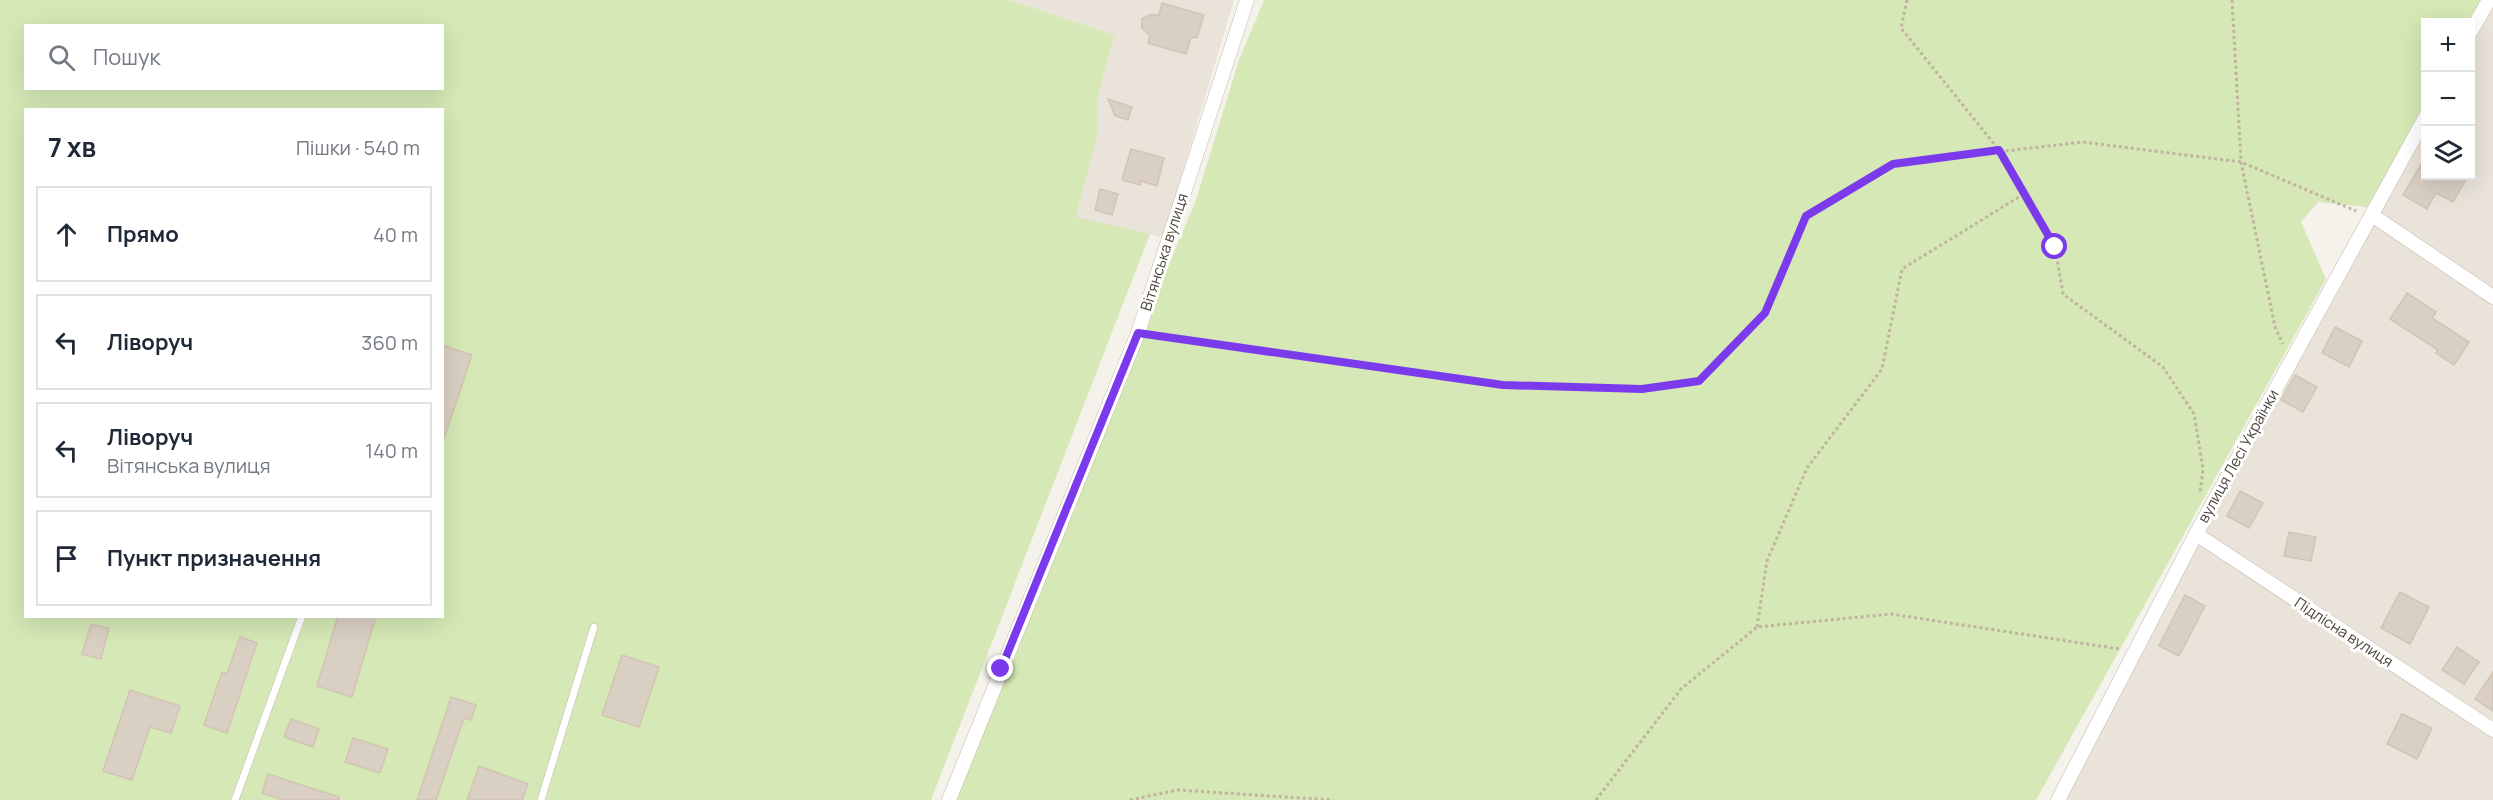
<!DOCTYPE html>
<html lang="uk">
<meta charset="utf-8">
<style>
:root{--surface:#fff;--page:#f6f6f7;--text:#1f2937;--muted:#747a83;--line:#e0e1e3}
body{margin:0;font-family:Manrope,sans-serif;background:var(--page);color:var(--text)}
.controls{position:absolute;right:18px;top:18px;display:grid;overflow:hidden;border-radius:0px;box-shadow:0 6px 24px #0002}
.controls button{width:54px;height:54px;display:grid;place-items:center;padding:0;border:0;border-bottom:2px solid var(--line);background:var(--surface);color:var(--text);font:30px sans-serif}
.stop{position:absolute;width:18px;height:18px;margin:-14px;border:4px solid #7c3aed;border-radius:50%;background:#fff}
.stop.end{background:#7c3aed;border-color:#fff;box-shadow:0 2px 6px #0008}
.list{margin:0;padding:0;list-style:none}
h2{display:flex;justify-content:space-between;align-items:center;height:78px;margin:0;padding:0 24px;font-size:26px}
h2 small{font-size:20px;font-weight:400;color:var(--muted)}
.list li{display:grid;grid-template-columns:39px 1fr auto;gap:18px;align-items:center;box-sizing:border-box;height:96px;margin:0 12px 12px;padding:0 12px;border:2px solid var(--line);border-radius:0px}
.list b{display:block;font-size:22px;white-space:nowrap}
.list p{margin:0;font-size:20px;white-space:nowrap;color:var(--muted)}
.list em{font-size:20px;font-style:normal;color:var(--muted)}
.icon{flex:none;width:33px;height:33px;fill:none;stroke:currentColor;stroke-width:2;stroke-linecap:round;stroke-linejoin:round}
.map{position:relative;flex:none;width:2493px;height:800px;overflow:hidden}
.search{position:absolute;background:var(--surface);box-shadow:0 6px 24px #0002;left:24px;top:24px;width:420px;height:66px;display:flex;align-items:center;gap:15px;box-sizing:border-box;padding:0 21px;border-radius:0px;color:var(--muted);font-size:22px}
.panel{position:absolute;background:var(--surface);box-shadow:0 6px 24px #0002;left:24px;top:108px;width:420px;height:510px;border-radius:0px}
.map>svg:first-child{display:block}
.residential{fill:#e9e3d9}
.green{fill:#d5e8b5;fill-rule:evenodd}
.building{fill:#dacfc3;stroke:#d2c4b4;stroke-width:1.5}
.lines{fill:none;stroke-linecap:round;stroke-linejoin:round}
.service-casing{stroke:#c1b9ad;stroke-width:8}
.minor-casing{stroke:#c1b9ad;stroke-width:15}
.path{stroke:#c2b39f;stroke-width:3;stroke-dasharray:3 3;stroke-linecap:butt}
.service{stroke:#fff;stroke-width:7}
.minor{stroke:#fff;stroke-width:14}
.route{stroke:#7c3aed;stroke-width:8}
.labels{text-anchor:middle;dominant-baseline:central;stroke-width:6;stroke-linejoin:round;paint-order:stroke}
.street-label{font-size:15px;fill:#4a4239;stroke:#fff}
</style>
<div class="map">
<svg width="2493" height="800" viewBox="0 0 2493 800">
<rect width="100%" height="100%" fill="#f5f1eb"/>
<g class="residential">
<polygon points="1009,0 1234,0 1163,237 1076,218 1098,133 1097,99 1114,35"/>
<polygon points="2493,0 2493,800 2060,800 2425,128 2426,176 2470,176 2471,42"/>
</g>
<g class="green">
<path d="M0,0H1009L1114,35L1097,99L1098,133L1076,217L1150,234L931,800H0ZM26,26H442V88H26ZM26,110H442V616H26Z"/>
<polygon points="1264,0 2489,0 2470,22 2426,22 2425,108 2367,207 2318,202 2301,222 2326,279 2036,800 944,800 1196,200 1239,60"/>
</g>
<g class="building">
<polygon points="1162,3 1204,15 1197,38 1191,37 1186,54 1148,43 1150,36 1142,28 1142,19 1149,15 1159,15"/>
<polygon points="1108,99 1132,107 1128,120 1115,116"/>
<polygon points="1131,149 1164,158 1157,186 1141,181 1140,185 1122,180"/>
<polygon points="2426,156 2426,176 2468,176 2453,202 2436,193 2427,209 2403,195"/>
<polygon points="1100,189 1118,194 1112,215 1095,210"/>
<polygon points="2407,293 2436,312 2432,318 2469,342 2454,365 2436,353 2438,350 2390,319"/>
<polygon points="2335,327 2362,341 2349,367 2322,353"/>
<polygon points="442,345 472,355 445,436 442,435"/>
<polygon points="2295,375 2317,387 2303,412 2281,400"/>
<polygon points="2240,491 2263,503 2249,528 2227,516"/>
<polygon points="2289,532 2316,537 2311,561 2284,556"/>
<polygon points="2400,592 2429,607 2410,644 2381,628"/>
<polygon points="2185,595 2205,606 2179,656 2159,646"/>
<polygon points="338,616 376,616 352,697 317,686"/>
<polygon points="91,624 109,628 101,659 82,654"/>
<polygon points="240,637 257,643 227,733 204,725 222,672 227,674"/>
<polygon points="2457,647 2479,662 2464,684 2442,670"/>
<polygon points="622,655 659,667 639,727 602,715"/>
<polygon points="2493,672 2493,711 2475,699"/>
<polygon points="130,690 180,706 171,733 150,727 132,780 103,771"/>
<polygon points="451,697 476,705 471,720 464,718 436,800 417,800"/>
<polygon points="2402,714 2432,728 2417,759 2387,744"/>
<polygon points="291,719 319,729 313,747 284,737"/>
<polygon points="353,738 388,749 380,773 345,762"/>
<polygon points="479,766 528,784 522,800 467,800"/>
<polygon points="268,774 339,797 339,800 283,800 262,793"/>
</g>
<g class="lines">
<g class="service-casing">
<g id="service">
<polyline points="235,800 302,616"/>
<polyline points="541,800 594,627"/>
</g>
</g>
<g class="minor-casing">
<g id="minor">
<polyline points="2470,33 2489,0"/>
<polyline points="2372,215 2493,297"/>
<polyline points="2196,534 2493,730"/>
<polyline points="949,800 1138,333 1247,0"/>
<polyline points="2058,800 2196,534 2426,116"/>
</g>
</g>
<g class="path">
<polyline points="1907,0 1901,28 1999,150 2055,247 2063,294 2163,367 2194,414 2203,469 2200,493"/>
<polyline points="2232,0 2241,162 2275,327 2283,344"/>
<polyline points="1152,335 1503,385 1642,389 1699,381 1765,313 1806,216 1893,164 2083,142 2241,162 2356,211"/>
<polyline points="1757,627 1767,561 1807,468 1882,369 1902,269 2024,194"/>
<polyline points="1130,800 1178,790 1333,800"/>
<polyline points="1596,800 1681,689 1757,627 1891,614 2120,649"/>
</g>
<use href="#service" class="service"/>
<use href="#minor" class="minor"/>
</g>
<g class="lines">
<polyline class="route" points="1001,669 1138,333 1503,385 1642,389 1699,381 1765,313 1806,216 1893,164 1999,150 2055,247"/>
</g>
<g class="labels">
<g class="street-label">
<text transform="translate(1164 252) rotate(-72)">Вітянська вулиця</text>
<text transform="translate(2238 456) rotate(-61)">вулиця Лесі Українки</text>
<text transform="translate(2344 632) rotate(33)">Підлісна вулиця</text>
</g>
</g>
</svg>
<div class="controls">
<button>+</button>
<button>−</button>
<button><svg class="icon" aria-label="layers" viewBox="0 0 24 24"><path d="M12 4l9 5-9 5-9-5zM3 14l9 5 9-5"/></svg></button>
</div>
<div class="stop" style="left:2055px;top:247px"></div>
<div class="stop end" style="left:1001px;top:669px"></div>
<div class="search"><svg class="icon" aria-label="search" viewBox="0 0 24 24"><circle cx="10" cy="10" r="6"/><path d="M15 15l6 6"/></svg>Пошук</div>
<section class="panel">
<h2>7 хв<small>Пішки · 540 m</small></h2>
<ul class="list">
<li><svg class="icon" aria-label="ahead" viewBox="0 0 24 24"><path d="M12 20V5M6 11l6-6 6 6"/></svg><div><b>Прямо</b></div><em>40 m</em></li>
<li><svg class="icon" aria-label="left" viewBox="0 0 24 24"><path d="M17 20v-9H6M10 6l-5 5 5 5"/></svg><div><b>Ліворуч</b></div><em>360 m</em></li>
<li><svg class="icon" aria-label="left" viewBox="0 0 24 24"><path d="M17 20v-9H6M10 6l-5 5 5 5"/></svg><div><b>Ліворуч</b><p>Вітянська вулиця</p></div><em>140 m</em></li>
<li><svg class="icon" aria-label="arrive" viewBox="0 0 24 24"><path d="M6 21V4h12l-3 4 3 4H6"/></svg><div><b>Пункт призначення</b></div></li>
</ul>
</section>
</div>
